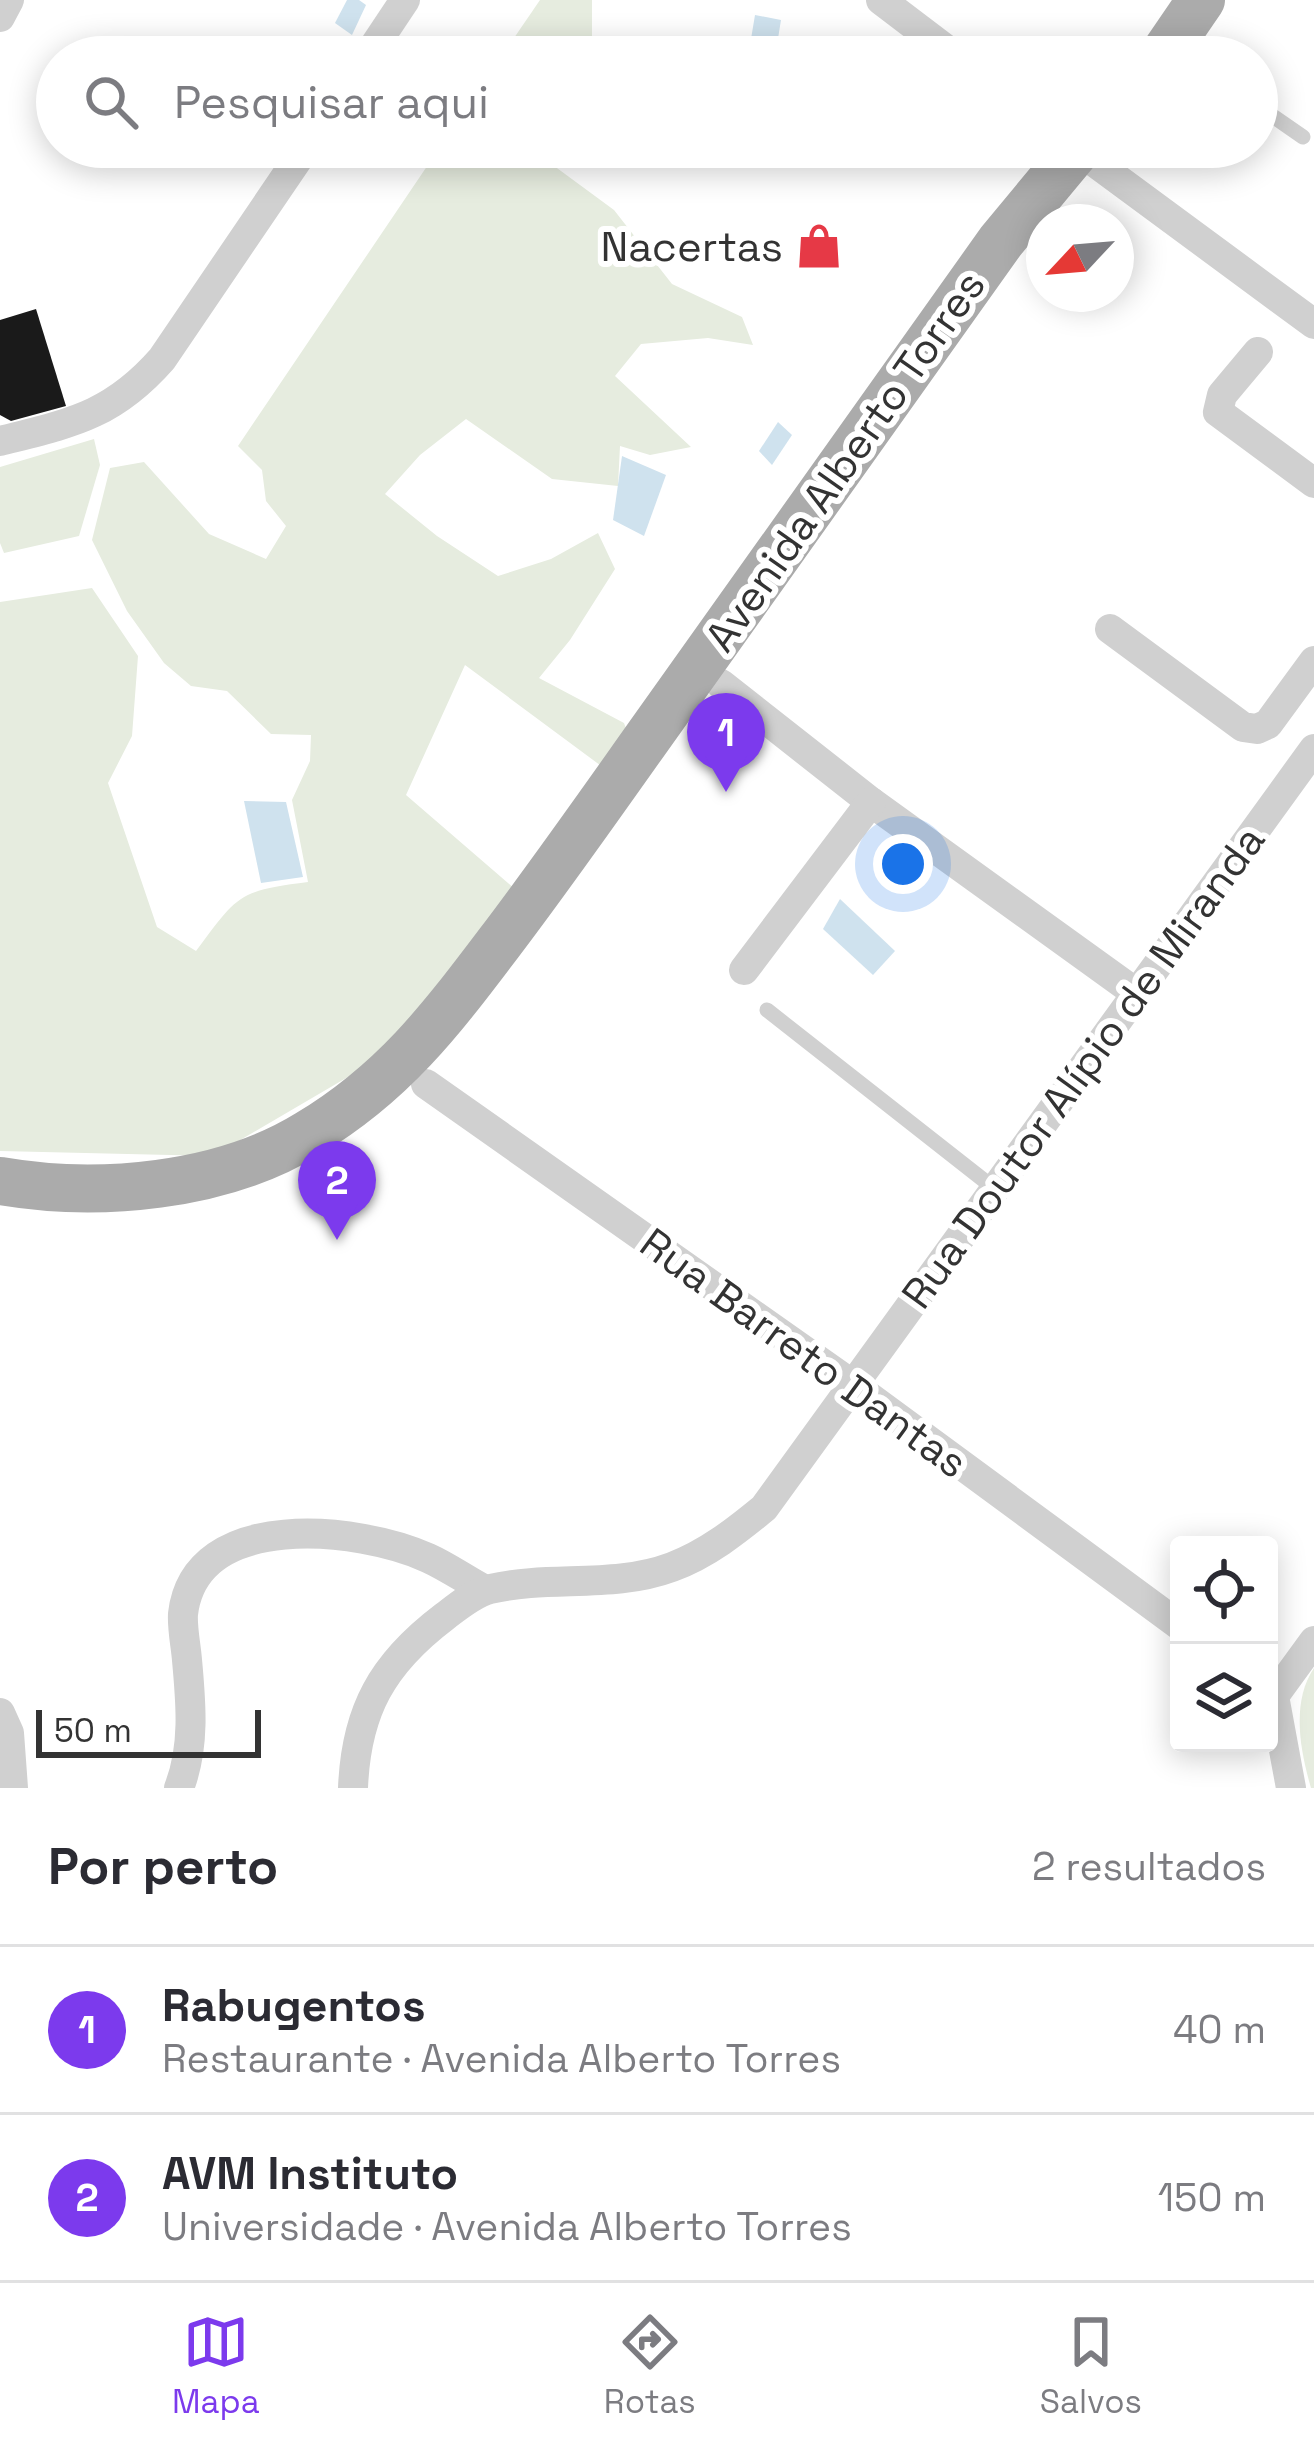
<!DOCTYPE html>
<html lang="pt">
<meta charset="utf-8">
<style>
:root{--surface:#fff;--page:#f7f7f7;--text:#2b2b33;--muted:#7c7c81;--line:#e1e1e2;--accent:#7c3aed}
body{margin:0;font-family:"Space Grotesk",sans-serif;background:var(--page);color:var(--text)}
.controls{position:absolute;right:36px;bottom:36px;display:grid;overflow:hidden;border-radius:12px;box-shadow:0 6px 30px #0003}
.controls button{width:108px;height:108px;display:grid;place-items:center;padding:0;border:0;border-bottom:3px solid var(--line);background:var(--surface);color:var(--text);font:60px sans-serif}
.compass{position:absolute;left:1026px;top:204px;width:108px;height:108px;border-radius:50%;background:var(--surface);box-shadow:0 6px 30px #0003;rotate:244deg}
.scale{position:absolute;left:36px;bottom:30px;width:225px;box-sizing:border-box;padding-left:12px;border:6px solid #333;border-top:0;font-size:33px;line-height:42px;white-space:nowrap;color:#333;-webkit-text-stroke:9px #fff;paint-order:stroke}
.you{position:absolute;left:903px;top:864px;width:42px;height:42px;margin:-30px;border:9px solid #fff;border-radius:50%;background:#1a73e8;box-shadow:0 0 0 18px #1a73e833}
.badge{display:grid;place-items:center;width:78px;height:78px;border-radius:50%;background:var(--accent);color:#fff;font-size:39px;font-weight:700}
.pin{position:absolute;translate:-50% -99px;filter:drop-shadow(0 3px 6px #0008)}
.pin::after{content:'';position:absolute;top:63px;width:42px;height:36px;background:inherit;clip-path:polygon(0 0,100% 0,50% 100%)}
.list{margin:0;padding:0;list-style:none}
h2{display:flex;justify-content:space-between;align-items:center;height:156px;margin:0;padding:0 48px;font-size:51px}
h2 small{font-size:39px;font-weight:400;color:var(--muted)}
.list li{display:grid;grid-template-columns:78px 1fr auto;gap:36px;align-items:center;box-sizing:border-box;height:168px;padding:0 48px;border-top:3px solid var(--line)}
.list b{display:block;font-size:45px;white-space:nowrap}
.list p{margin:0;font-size:39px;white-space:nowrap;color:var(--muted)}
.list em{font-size:39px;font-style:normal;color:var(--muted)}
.icon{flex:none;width:66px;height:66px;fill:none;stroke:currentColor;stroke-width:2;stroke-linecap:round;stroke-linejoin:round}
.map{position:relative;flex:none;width:1314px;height:1788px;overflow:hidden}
.search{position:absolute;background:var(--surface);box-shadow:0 6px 30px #0003;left:36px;right:36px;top:36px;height:132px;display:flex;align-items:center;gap:30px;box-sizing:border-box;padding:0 42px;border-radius:66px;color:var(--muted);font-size:45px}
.sheet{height:492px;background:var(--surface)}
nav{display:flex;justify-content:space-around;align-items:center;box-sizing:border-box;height:168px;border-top:3px solid var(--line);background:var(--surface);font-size:33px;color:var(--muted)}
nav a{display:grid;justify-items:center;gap:6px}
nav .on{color:var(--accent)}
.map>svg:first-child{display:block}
.green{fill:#e6ecdf}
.water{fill:#cfe2ee}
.building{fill:#1a1a1a}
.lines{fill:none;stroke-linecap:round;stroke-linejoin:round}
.service{stroke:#d0d0d0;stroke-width:15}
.minor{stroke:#d0d0d0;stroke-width:30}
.primary{stroke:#ababab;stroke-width:48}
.labels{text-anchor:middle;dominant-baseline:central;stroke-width:12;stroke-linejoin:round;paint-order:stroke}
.poi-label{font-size:42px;fill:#333;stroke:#fff;text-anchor:end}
.street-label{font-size:42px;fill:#333;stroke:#fff}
</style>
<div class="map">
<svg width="1314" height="1788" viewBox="0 0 1314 1788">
<rect width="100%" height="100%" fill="#fff"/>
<g class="green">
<polygon points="540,0 592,0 592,57 501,57"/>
<path d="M440,147H535L546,160L614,210L672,284L742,317L753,345L708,338L641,344L615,376L691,447L650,455L620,446L618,486L552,479L466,419L420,455L385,494L437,536L498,576L551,559L598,533L615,569L570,640L539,678L624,723L628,734L612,774L465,665L406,795L515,889L394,1050L213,1156L0,1151V602L92,588L138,656L132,736L108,783L157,927L196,951C238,895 237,891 308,882L292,800L310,761L311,735L271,734L227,691L191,686L164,663L127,611L92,540L110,468L144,462L209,534L266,559L286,526L266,501L262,470L238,446Z"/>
<polygon points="94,439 100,465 79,536 4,553 0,543 0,467"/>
<path d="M1314,1668V1788H1311C1300,1750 1291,1702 1314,1668Z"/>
</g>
<g class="water">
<polygon points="347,0 359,0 366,5 352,35 335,23"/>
<polygon points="755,15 781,20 775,57 748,57"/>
<polygon points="778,422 792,435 772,465 759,451"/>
<polygon points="622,456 666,475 644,536 613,520"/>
<polygon points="244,801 286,802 303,877 261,883"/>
<polygon points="840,899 895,951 873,975 823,929"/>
</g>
<polygon class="building" points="36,309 66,406 11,421 0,415 0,320"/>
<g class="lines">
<g class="service">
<polyline points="1257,105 1303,137"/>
<polyline points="767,1010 995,1189"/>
</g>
<g class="minor">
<polyline points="881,0 956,57"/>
<polyline points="0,17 9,0"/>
<polyline points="367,57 405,0"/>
<polyline points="1074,147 1314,324"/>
<polyline points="1258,352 1222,395 1218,412 1314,483"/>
<path d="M0,441C71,423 112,416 162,359L306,147"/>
<polyline points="1110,629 1243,727 1257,729 1268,724 1314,661"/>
<polyline points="721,684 871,802 1136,993"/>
<polyline points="744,970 871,802"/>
<polyline points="426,1084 853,1385 1179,1625"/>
<polyline points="1269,1692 1274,1696 1291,1788"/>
<polyline points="1274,1696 1314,1641"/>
<polyline points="0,1713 9,1733 13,1788"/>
<path d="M179,1788C195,1747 191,1703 187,1660C186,1646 182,1628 183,1614C195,1508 360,1527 428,1558C448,1567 466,1580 485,1590"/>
<path d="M353,1788C356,1711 382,1664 444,1617C457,1607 474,1593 490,1589C551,1575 613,1589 672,1567C707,1554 736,1531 764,1508L1314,749"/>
</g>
<g class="primary">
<polyline points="1162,57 1201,0"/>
<path d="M0,1181C98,1198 222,1187 308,1134C393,1083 440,1021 499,943C550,876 599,806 648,737C765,572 883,407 1001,241L1079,147"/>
</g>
</g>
<defs>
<g id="shop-bare" transform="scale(3.6)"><path d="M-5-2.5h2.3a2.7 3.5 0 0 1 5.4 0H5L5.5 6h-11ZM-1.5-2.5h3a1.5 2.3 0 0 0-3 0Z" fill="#e63946" stroke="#fff" stroke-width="2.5" paint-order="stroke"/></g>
</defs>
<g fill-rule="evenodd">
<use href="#shop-bare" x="819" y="246"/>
</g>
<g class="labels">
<g class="poi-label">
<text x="783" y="246">Nacertas</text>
</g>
<g class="street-label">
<text transform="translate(845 461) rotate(-55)">Avenida Alberto Torres</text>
<text transform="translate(1083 1067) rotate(-54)">Rua Doutor Alípio de Miranda</text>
<text transform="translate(804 1353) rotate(36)">Rua Barreto Dantas</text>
</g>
</g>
</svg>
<div class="controls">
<button><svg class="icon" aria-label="locate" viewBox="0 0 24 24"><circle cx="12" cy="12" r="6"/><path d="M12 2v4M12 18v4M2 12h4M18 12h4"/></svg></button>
<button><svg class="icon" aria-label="layers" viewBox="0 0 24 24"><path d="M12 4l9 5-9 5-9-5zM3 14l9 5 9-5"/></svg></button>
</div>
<svg class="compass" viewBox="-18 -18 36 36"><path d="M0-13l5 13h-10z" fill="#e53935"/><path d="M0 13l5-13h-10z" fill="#7c7c81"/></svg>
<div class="scale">50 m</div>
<div class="you"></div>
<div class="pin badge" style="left:726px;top:792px">1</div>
<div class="pin badge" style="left:337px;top:1240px">2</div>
<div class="search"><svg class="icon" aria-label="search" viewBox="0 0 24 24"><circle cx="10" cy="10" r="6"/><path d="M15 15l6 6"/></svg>Pesquisar aqui</div>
</div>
<section class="sheet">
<h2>Por perto<small>2 resultados</small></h2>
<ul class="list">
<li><span class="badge">1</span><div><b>Rabugentos</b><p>Restaurante · Avenida Alberto Torres</p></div><em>40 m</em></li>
<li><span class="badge">2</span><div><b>AVM Instituto</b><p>Universidade · Avenida Alberto Torres</p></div><em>150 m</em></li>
</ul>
</section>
<nav>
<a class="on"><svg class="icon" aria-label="map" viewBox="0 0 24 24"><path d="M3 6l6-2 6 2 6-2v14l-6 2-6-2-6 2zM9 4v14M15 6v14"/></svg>Mapa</a>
<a><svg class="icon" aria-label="directions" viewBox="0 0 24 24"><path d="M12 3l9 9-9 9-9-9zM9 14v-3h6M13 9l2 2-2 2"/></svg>Rotas</a>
<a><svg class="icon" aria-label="saved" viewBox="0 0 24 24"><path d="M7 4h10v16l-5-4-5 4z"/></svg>Salvos</a>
</nav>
